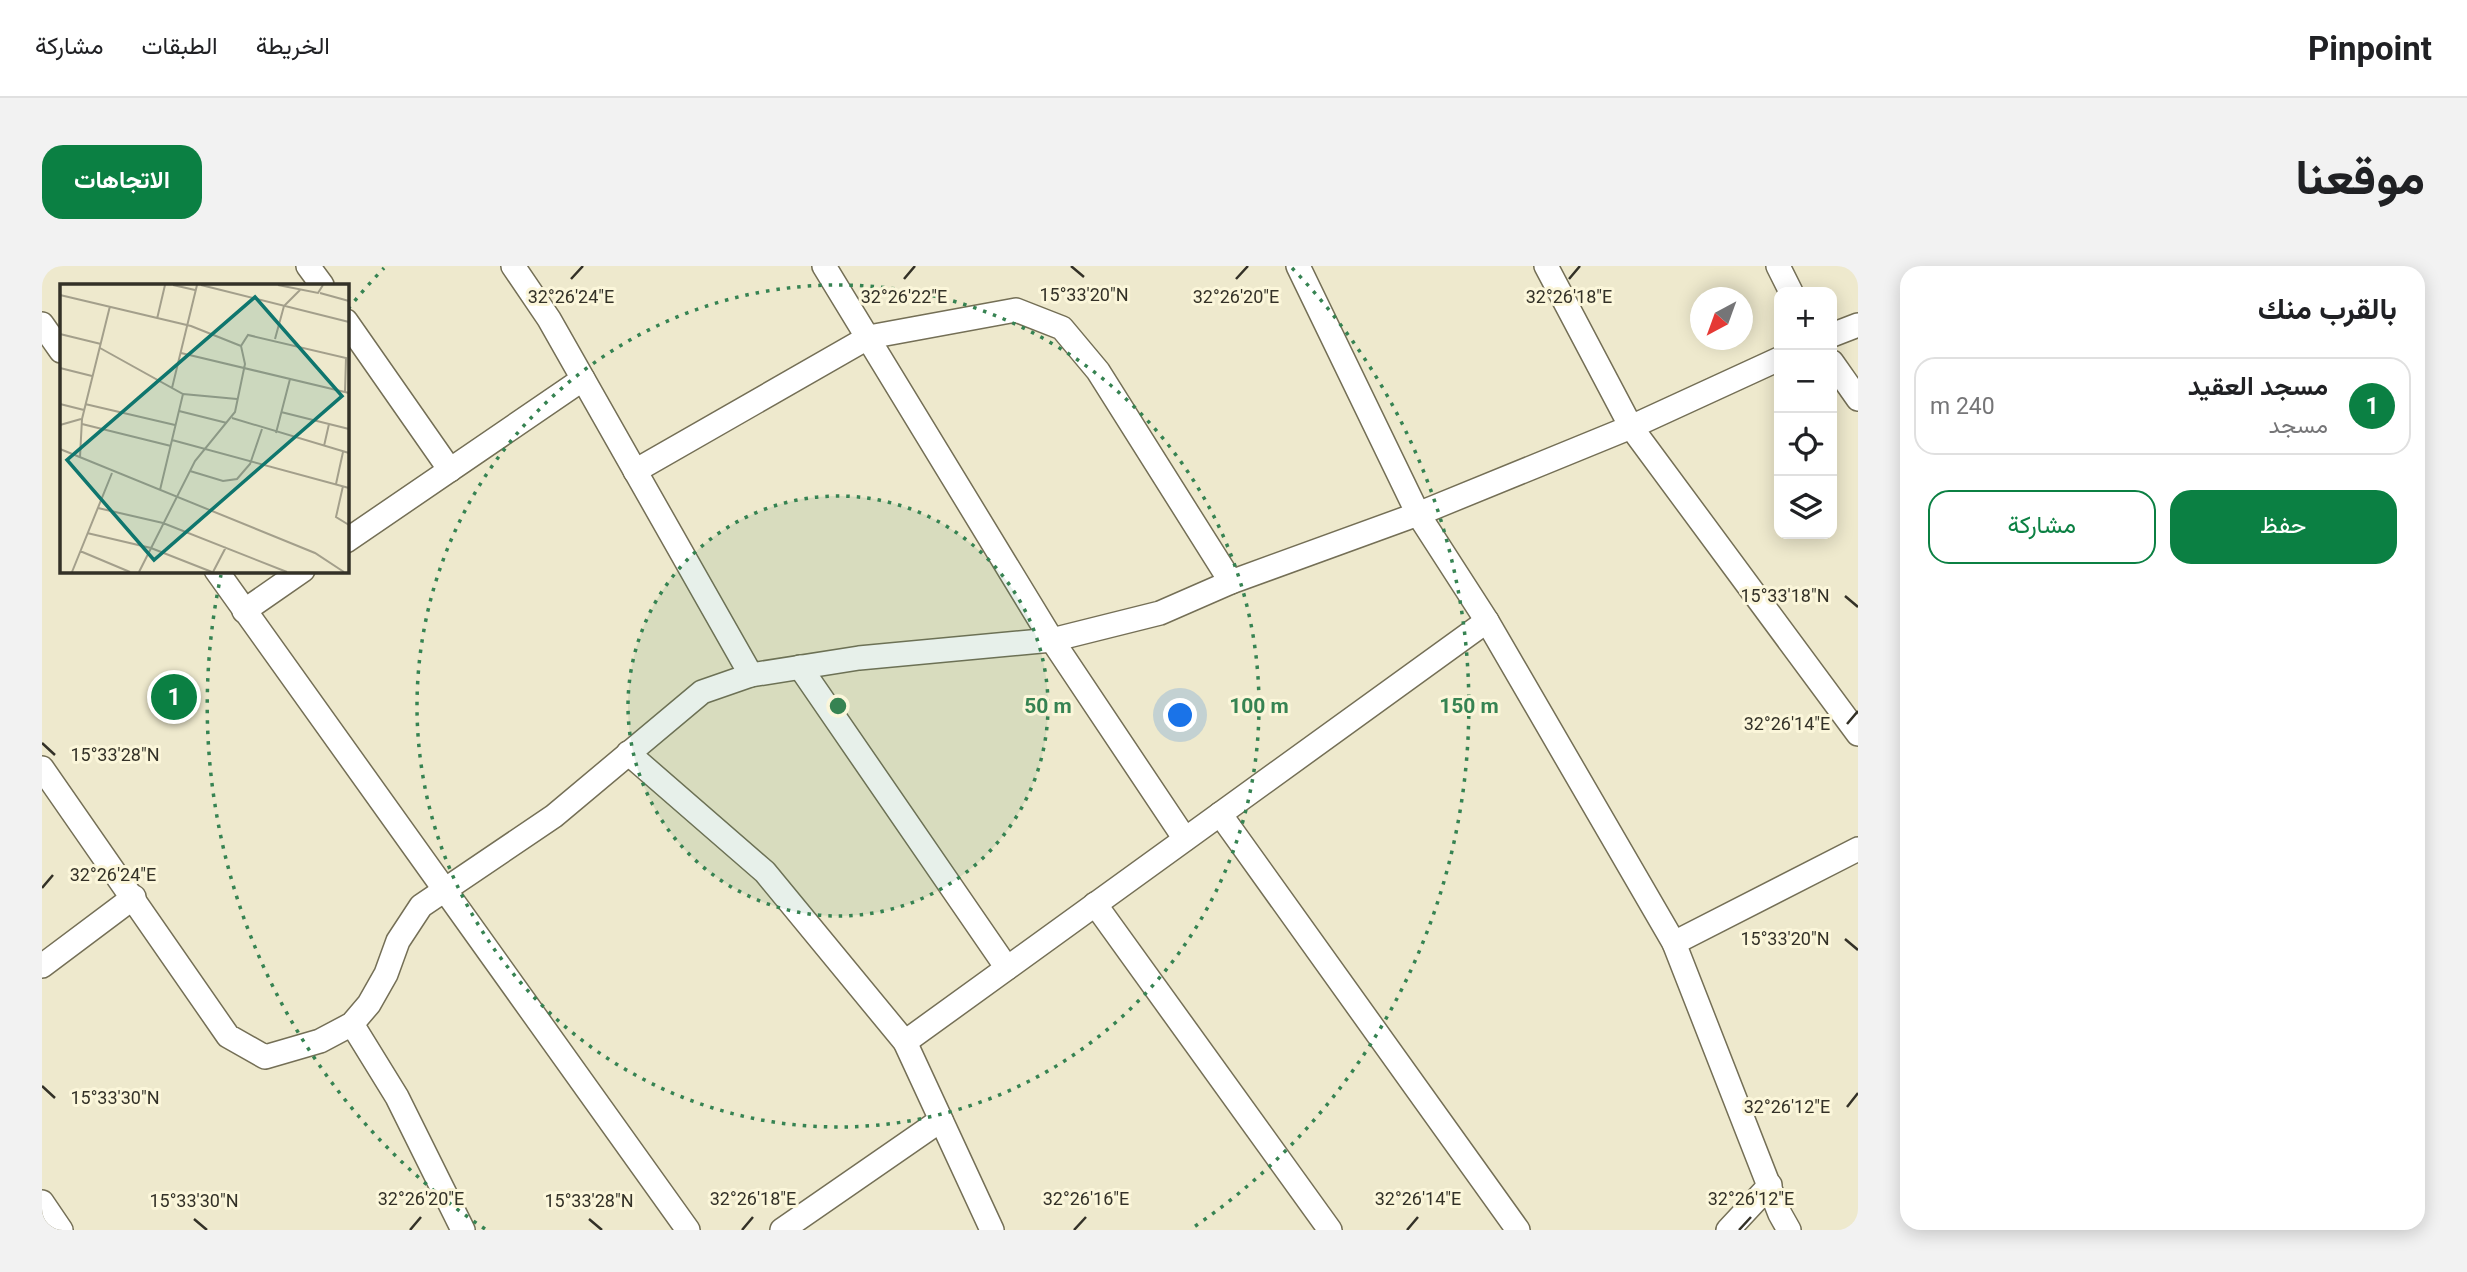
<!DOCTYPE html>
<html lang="ar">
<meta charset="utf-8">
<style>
:root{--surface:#fff;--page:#f2f2f2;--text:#202124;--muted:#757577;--line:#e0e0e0;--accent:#0b8043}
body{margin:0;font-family:Roboto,Vazirmatn,sans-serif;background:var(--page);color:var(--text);direction:rtl}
.controls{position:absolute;right:21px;top:21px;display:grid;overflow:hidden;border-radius:14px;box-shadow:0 4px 18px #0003}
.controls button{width:63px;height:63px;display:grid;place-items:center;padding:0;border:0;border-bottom:2px solid var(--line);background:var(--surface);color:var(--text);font:35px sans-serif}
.compass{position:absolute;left:1648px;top:21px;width:63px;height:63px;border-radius:50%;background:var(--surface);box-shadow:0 4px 18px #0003;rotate:221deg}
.you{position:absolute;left:1139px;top:450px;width:24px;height:24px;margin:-18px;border:5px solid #fff;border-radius:50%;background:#1a73e8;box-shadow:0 0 0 10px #1a73e833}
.badge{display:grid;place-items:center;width:46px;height:46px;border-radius:50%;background:var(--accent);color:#fff;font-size:23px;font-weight:700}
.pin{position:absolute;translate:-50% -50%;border:4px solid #fff;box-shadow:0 2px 7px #0006}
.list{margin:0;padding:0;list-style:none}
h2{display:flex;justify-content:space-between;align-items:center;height:91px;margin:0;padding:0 28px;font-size:30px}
h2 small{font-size:23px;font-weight:400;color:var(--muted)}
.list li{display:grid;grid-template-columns:46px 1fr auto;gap:21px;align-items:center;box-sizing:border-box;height:98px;margin:0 14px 14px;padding:0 14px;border:2px solid var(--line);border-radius:21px}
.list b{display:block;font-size:26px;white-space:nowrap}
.list p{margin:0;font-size:23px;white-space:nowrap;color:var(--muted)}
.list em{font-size:23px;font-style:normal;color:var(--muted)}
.actions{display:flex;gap:14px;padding:21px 28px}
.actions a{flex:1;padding:16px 0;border:2px solid var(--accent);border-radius:21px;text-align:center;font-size:24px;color:var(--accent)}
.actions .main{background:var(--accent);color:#fff}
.icon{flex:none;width:38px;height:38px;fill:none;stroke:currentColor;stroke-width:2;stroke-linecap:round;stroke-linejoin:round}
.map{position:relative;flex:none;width:1816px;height:964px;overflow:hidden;direction:ltr;border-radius:21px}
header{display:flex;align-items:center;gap:42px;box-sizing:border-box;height:98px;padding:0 35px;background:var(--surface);border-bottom:2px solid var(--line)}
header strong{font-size:33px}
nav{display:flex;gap:38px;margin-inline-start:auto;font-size:24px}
.intro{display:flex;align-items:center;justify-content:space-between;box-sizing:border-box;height:168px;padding:0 42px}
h1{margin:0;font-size:49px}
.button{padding:18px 32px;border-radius:21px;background:var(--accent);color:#fff;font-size:24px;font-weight:700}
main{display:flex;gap:42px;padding:0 42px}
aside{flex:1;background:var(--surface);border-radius:21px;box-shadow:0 4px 18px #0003}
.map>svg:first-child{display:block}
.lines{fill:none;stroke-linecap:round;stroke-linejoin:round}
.minor-casing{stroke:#746f56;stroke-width:26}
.minor{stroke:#fff;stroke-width:23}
.ticks{fill:none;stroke:#333127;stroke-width:2.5}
.ring{fill:none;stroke:#368352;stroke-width:3.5;stroke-dasharray:3.5 7}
.inset-road{fill:none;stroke:#a39f8b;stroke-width:2}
.view{fill:#0f766e;fill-opacity:0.15;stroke:#0f766e;stroke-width:3.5}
.inset-edge{fill:none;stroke:#333127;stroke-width:3.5}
.ticks-label{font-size:18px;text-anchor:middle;fill:#333127;stroke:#fbf6da;stroke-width:6;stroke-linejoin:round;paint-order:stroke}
.centre{fill:#368352;stroke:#fbf6da;stroke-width:3.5}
.ring-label{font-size:21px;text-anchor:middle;font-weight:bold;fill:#368352;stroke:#fbf6da;stroke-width:6;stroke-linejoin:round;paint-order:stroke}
</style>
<header>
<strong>Pinpoint</strong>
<nav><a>الخريطة</a><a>الطبقات</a><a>مشاركة</a></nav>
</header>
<div class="intro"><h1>موقعنا</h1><a class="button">الاتجاهات</a></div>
<main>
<aside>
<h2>بالقرب منك<small></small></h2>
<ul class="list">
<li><span class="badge">1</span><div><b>مسجد العقيد</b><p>مسجد</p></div><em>240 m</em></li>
</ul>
<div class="actions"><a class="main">حفظ</a><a>مشاركة</a></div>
</aside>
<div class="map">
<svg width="1816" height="964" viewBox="0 0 1816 964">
<rect width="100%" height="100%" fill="#eee9cd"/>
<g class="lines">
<g class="minor-casing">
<g id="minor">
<polyline points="266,0 280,19"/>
<polyline points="471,0 507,53 709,409"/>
<polyline points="782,0 1010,374 1143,573"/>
<polyline points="1256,0 1376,248 1445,355 1632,677 1738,948 1747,964"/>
<polyline points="1504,0 1589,161 1816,468"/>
<polyline points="1736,0 1749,26"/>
<polyline points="304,55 408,204"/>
<polyline points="0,58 19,85"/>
<polyline points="1790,69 1816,59"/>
<polyline points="1790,96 1816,133"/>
<polyline points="593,205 827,71 974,44 1020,62 1056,105 1189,316"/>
<polyline points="304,275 541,113"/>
<polyline points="174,304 646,964"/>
<polyline points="202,345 261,304"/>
<polyline points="758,401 965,702"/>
<polyline points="586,487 723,606 863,776 950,964"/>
<polyline points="0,502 186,770 223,791 278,775 310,758 327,738 344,708 356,675 379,640 512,550 660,426 709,409 817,392 1010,374 1118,347 1189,316 1376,248 1589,161 1737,93"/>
<polyline points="1178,548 1476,964"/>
<polyline points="1053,638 1288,964"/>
<polyline points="1632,677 1816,583"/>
<polyline points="0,700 92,631"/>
<polyline points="310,758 355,831 421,964"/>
<polyline points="863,776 1445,355"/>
<polyline points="0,936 19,964"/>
<polyline points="740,964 899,854"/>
<polyline points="1686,964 1728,919"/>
</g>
</g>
<use href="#minor" class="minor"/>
</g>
<path class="ticks" d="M1029,0L1042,11M529,13L541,0M862,13L873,0M1194,13L1206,0M1527,13L1538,0M1803,330L1816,341M1805,458L1816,445M0,477L13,489M0,622L11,609M1803,673L1816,684M0,820L13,832M1805,841L1816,827M152,953L165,964M547,953L560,964M368,964L379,951M700,964L711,951M1032,964L1044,951M1365,964L1376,951M1697,964L1709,951"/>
<circle cx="796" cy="440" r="210" fill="#368352" fill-opacity=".12"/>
<g class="ring">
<circle cx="796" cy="440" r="210"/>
<circle cx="796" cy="440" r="421"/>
<path d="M443 963A631 631 0 0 1 179 309M306 43A631 631 0 0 1 342 2M1250 2A631 631 0 0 1 1149 963"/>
</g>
<g transform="translate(18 18)">
<rect width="289" height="289" fill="#eee9cd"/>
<path class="inset-road" d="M113,1L135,6M141,1L289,38M218,1L258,9L263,1M260,9L289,17M0,11L131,42L181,62M97,35L105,1M0,50L41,60M215,55L224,22L240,6M40,64L123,110L177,115M121,69L289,109M0,84L32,92M112,104L137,1M0,120L24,126M25,120L115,141M119,127L167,139M221,128L289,145M172,134L289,169M22,140L111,162M0,141L21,135M216,149L230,95M112,156L289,204M264,162L269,140M0,165L255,269L284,288M20,173L22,135L50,22M130,187L163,197L177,195L190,180L202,145M276,200L283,168M283,202L276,233L289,241M100,206L123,110M38,224L103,239L227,288M27,249L91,264L152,288M20,267L70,288M12,288L52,189M79,288L135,177L175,128L185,80L181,62L188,51L286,74L285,108M153,288L166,263"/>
<path class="view" d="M195,13L282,112L94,276L7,176Z"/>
<rect width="289" height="289" class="inset-edge"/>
</g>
<g class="ticks-label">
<text x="1042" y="35">15°33'20"N</text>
<text x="529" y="37">32°26'24"E</text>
<text x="862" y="37">32°26'22"E</text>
<text x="1194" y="37">32°26'20"E</text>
<text x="1527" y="37">32°26'18"E</text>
<text x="1743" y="336">15°33'18"N</text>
<text x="1745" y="464">32°26'14"E</text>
<text x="73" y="495">15°33'28"N</text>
<text x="71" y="615">32°26'24"E</text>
<text x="1743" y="679">15°33'20"N</text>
<text x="73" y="838">15°33'30"N</text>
<text x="1745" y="847">32°26'12"E</text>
<text x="379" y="939">32°26'20"E</text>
<text x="711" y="939">32°26'18"E</text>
<text x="1044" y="939">32°26'16"E</text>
<text x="1376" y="939">32°26'14"E</text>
<text x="1709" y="939">32°26'12"E</text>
<text x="152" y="941">15°33'30"N</text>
<text x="547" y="941">15°33'28"N</text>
</g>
<circle cx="796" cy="440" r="10" class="centre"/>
<g class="ring-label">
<text x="1006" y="447">50 m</text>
<text x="1217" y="447">100 m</text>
<text x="1427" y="447">150 m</text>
</g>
</svg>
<div class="controls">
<button>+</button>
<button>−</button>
<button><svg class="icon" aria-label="locate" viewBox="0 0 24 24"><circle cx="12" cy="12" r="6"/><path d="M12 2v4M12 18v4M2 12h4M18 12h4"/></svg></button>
<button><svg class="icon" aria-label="layers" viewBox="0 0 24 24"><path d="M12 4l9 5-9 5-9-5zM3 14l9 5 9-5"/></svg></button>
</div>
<svg class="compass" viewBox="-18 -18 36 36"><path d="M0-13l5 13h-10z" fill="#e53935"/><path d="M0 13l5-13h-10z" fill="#757577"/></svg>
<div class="you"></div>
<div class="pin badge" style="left:132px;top:431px">1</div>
</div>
</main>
